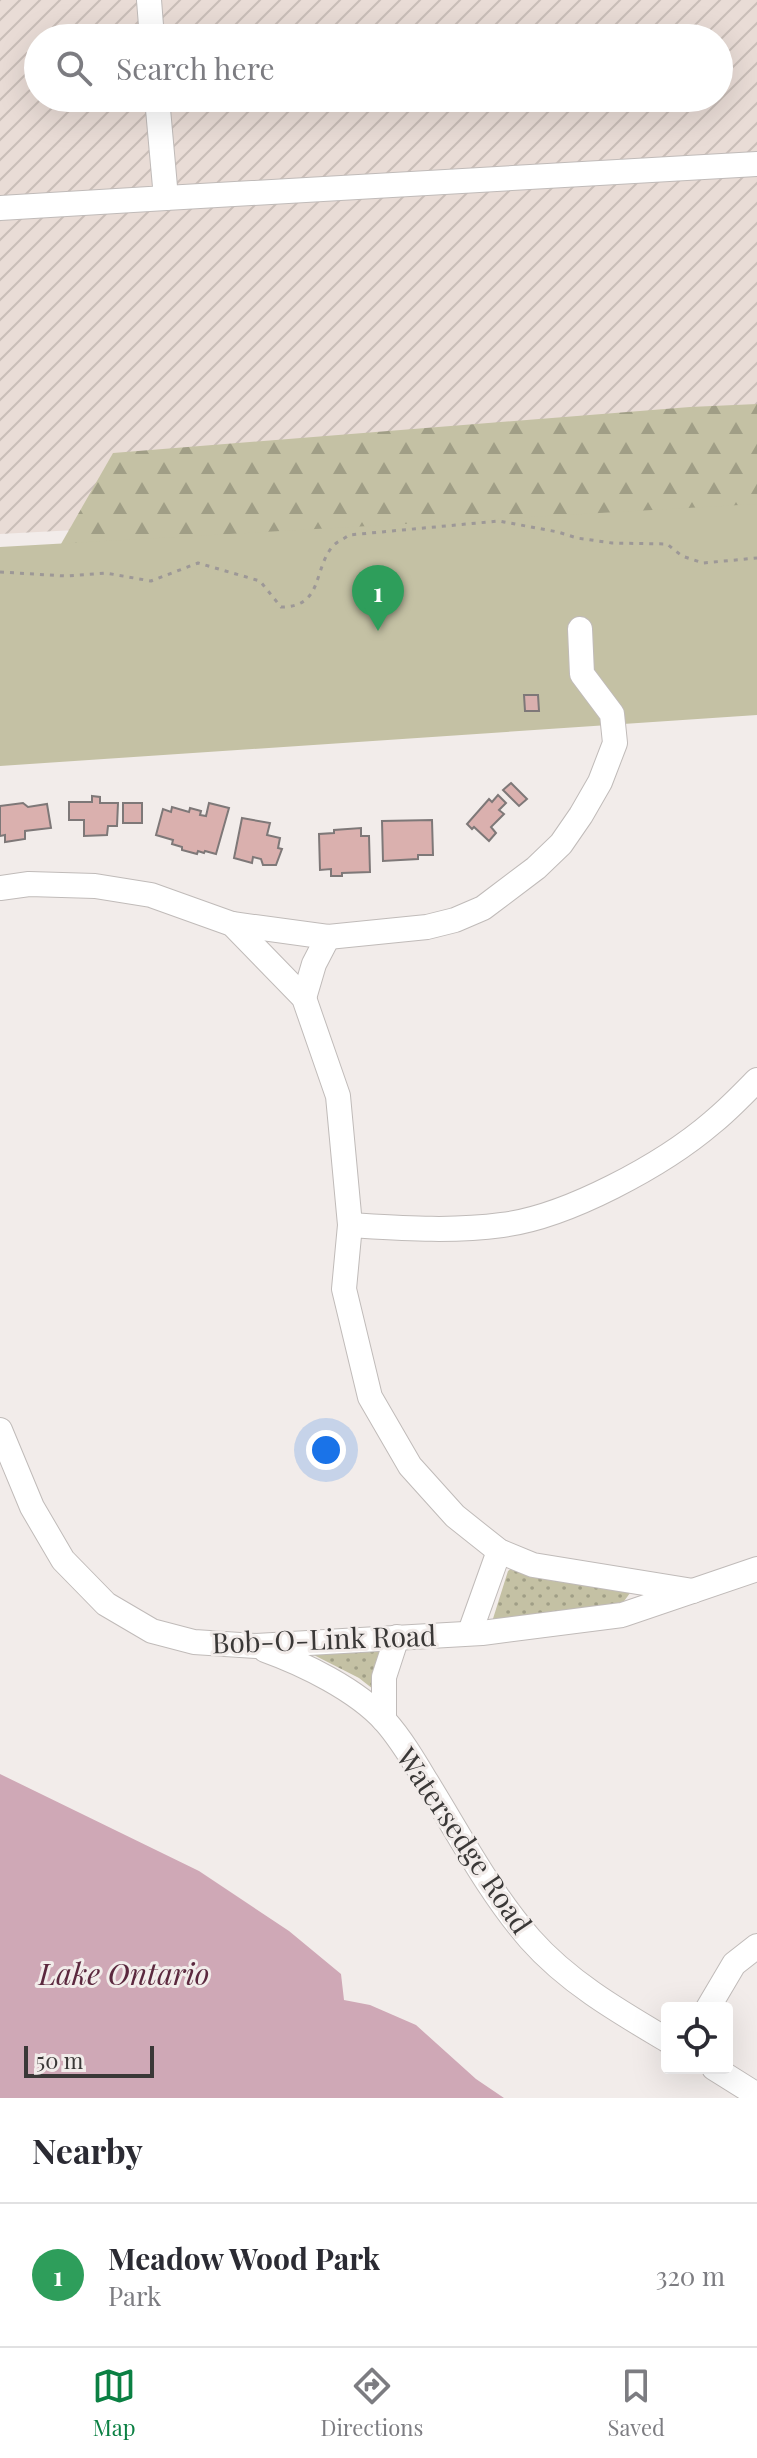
<!DOCTYPE html>
<style>
:root{--surface:#fff;--page:#f2f2f3;--text:#2b2b33;--muted:#7c7c81;--line:#e1e1e2;--accent:#0b8043}
body{margin:0;font-family:"Playfair Display",serif;background:var(--page);color:var(--text)}
.controls{position:absolute;right:24px;bottom:24px;display:grid;overflow:hidden;border-radius:8px;box-shadow:0 8px 32px #0002}
.controls button{width:72px;height:72px;display:grid;place-items:center;padding:0;border:0;border-bottom:2px solid var(--line);background:var(--surface);color:var(--text);font:40px sans-serif}
.scale{position:absolute;left:24px;bottom:20px;width:130px;box-sizing:border-box;padding-left:8px;border:4px solid #3a3837;border-top:0;font-size:22px;line-height:28px;white-space:nowrap;color:#3a3837;-webkit-text-stroke:6px #f2ecea;paint-order:stroke}
.you{position:absolute;left:326px;top:1450px;width:28px;height:28px;margin:-20px;border:6px solid #fff;border-radius:50%;background:#1a73e8;box-shadow:0 0 0 12px #1a73e833}
.badge{display:grid;place-items:center;width:52px;height:52px;border-radius:50%;background:var(--accent);color:#fff;font-size:26px;font-weight:700}
.pin{position:absolute;translate:-50% -66px;filter:drop-shadow(0 2px 4px #0008)}
.pin::after{content:'';position:absolute;top:42px;width:28px;height:24px;background:inherit;clip-path:polygon(0 0,100% 0,50% 100%)}
.list{margin:0;padding:0;list-style:none}
h2{display:flex;justify-content:space-between;align-items:center;height:104px;margin:0;padding:0 32px;font-size:34px}
h2 small{font-size:26px;font-weight:400;color:var(--muted)}
.list li{display:grid;grid-template-columns:52px 1fr auto;gap:24px;align-items:center;box-sizing:border-box;height:144px;padding:0 32px;border-top:2px solid var(--line)}
.list b{display:block;font-size:30px;white-space:nowrap}
.list p{margin:0;font-size:26px;white-space:nowrap;color:var(--muted)}
.list em{font-size:26px;font-style:normal;color:var(--muted)}
.icon{flex:none;width:44px;height:44px;fill:none;stroke:currentColor;stroke-width:2;stroke-linecap:round;stroke-linejoin:round}
.map{position:relative;flex:none;width:757px;height:2098px;overflow:hidden}
.search{position:absolute;background:var(--surface);box-shadow:0 8px 32px #0002;left:24px;right:24px;top:24px;height:88px;display:flex;align-items:center;gap:20px;box-sizing:border-box;padding:0 28px;border-radius:44px;color:var(--muted);font-size:30px}
.sheet{height:248px;background:var(--surface)}
nav{display:flex;justify-content:space-around;align-items:center;box-sizing:border-box;height:112px;border-top:2px solid var(--line);background:var(--surface);font-size:22px;color:var(--muted)}
nav a{display:grid;justify-items:center;gap:4px}
nav .on{color:var(--accent)}
.map>svg:first-child{display:block}
.industrial{fill:url(#industrial-furrows);fill-rule:evenodd}
.grass{fill:url(#grass-dots)}
.forest{fill:url(#forest-firs)}
.green{fill:#c4c1a4}
.water{fill:#cfa8b6}
.building{fill:#dab0ae;stroke:#7e7878;stroke-width:2}
.lines{fill:none;stroke-linecap:round;stroke-linejoin:round}
.minor-casing{stroke:#c0bbb9;stroke-width:26}
.path{stroke:#9d9897;stroke-width:3;stroke-dasharray:4 6;stroke-linecap:butt}
.minor{stroke:#fff;stroke-width:24}
.labels{text-anchor:middle;dominant-baseline:central;stroke-width:6;stroke-linejoin:round;paint-order:stroke}
.street-label{font-size:28px;fill:#3a3837;stroke:#f2ecea}
.water-label{font-size:30px;font-style:italic;fill:#5b283e;stroke:#f2ecea}
</style>
<div class="map">
<svg width="757" height="2098" viewBox="0 0 757 2098">
<defs>
<pattern id="industrial-furrows" width="10" height="10" patternUnits="userSpaceOnUse" patternTransform="scale(2)"><rect width="10" height="10" fill="#e9dcd6"/><path d="M-1 1l2-2M0 10L10 0M9 11l2-2" fill="none" stroke="#c9beb8"/></pattern>
<pattern id="grass-dots" width="8" height="8" patternUnits="userSpaceOnUse" patternTransform="scale(2)"><rect width="8" height="8" fill="#c4c1a4"/><path d="M2 2h.1M6 6h.1" fill="none" stroke="#a09e86" stroke-width="1.8" stroke-linecap="round"/></pattern>
<pattern id="forest-firs" width="22" height="20" patternUnits="userSpaceOnUse" patternTransform="scale(2)"><rect width="22" height="20" fill="#c4c1a4"/><path d="M5 1l3.5 6h-7zM16 11l3.5 6h-7z" fill="#a09e86"/></pattern>
</defs>
<rect width="100%" height="100%" fill="#f2ecea"/>
<path class="industrial" d="M0,0H757V494L0,534ZM38,38H719V98H38Z"/>
<g class="grass">
<polygon points="513,1567 543,1578 630,1593 622,1604 491,1625 508,1571"/>
<polygon points="381,1648 373,1689 359,1678 304,1650"/>
</g>
<polygon class="forest" points="757,404 757,547 57,551 113,453 690,407"/>
<polygon class="green" points="757,504 757,715 0,766 0,547"/>
<polygon class="water" points="0,1774 199,1871 289,1931 341,1974 344,2000 370,2005 416,2025 476,2079 504,2098 0,2098"/>
<g class="building">
<polygon points="524,695 538,695 539,711 525,711"/>
<polygon points="511,783 527,799 519,806 503,790"/>
<polygon points="498,795 506,803 499,810 504,814 491,827 496,833 489,841 474,827 472,829 467,824 489,799 492,802"/>
<polygon points="92,796 100,797 100,803 118,803 117,826 108,826 107,835 84,836 84,820 69,820 69,802 92,802"/>
<polygon points="23,803 28,807 47,804 51,828 25,831 25,839 5,842 5,835 0,836 0,806"/>
<rect x="123" y="803" width="19" height="20"/>
<polygon points="209,803 229,808 216,854 205,851 204,853 198,851 197,854 182,850 182,847 172,844 173,840 156,835 163,809 171,812 172,807 189,812 190,808 201,811 200,815 206,816"/>
<polygon points="242,818 270,823 267,835 280,838 278,848 282,849 276,865 263,865 261,859 253,857 252,863 234,858"/>
<polygon points="432,820 433,855 418,855 418,859 383,861 382,821"/>
<polygon points="361,828 361,836 369,836 370,872 342,873 342,876 331,876 331,869 320,870 319,834 334,833 334,830"/>
</g>
<g class="lines">
<g class="minor-casing">
<g id="minor">
<polyline points="149,0 152,38"/>
<polyline points="166,198 757,164"/>
<polyline points="0,208 166,198 157,98"/>
<polyline points="0,888 29,884 95,886 151,895 232,924 304,998 338,1096 350,1225 344,1289 370,1397 410,1466 455,1516 499,1551 533,1565 693,1591"/>
<polyline points="232,924 328,937 427,927 455,920 483,908 536,868 561,844 581,815 600,782 615,743 612,714 582,674 580,629"/>
<polyline points="304,998 314,964 328,937"/>
<path d="M350,1225C400,1228 451,1232 502,1225C567,1217 663,1165 713,1122C729,1109 743,1094 757,1080"/>
<polyline points="0,1430 32,1507 63,1560 106,1604 152,1631 194,1642 256,1646 482,1633 622,1615 757,1569"/>
<polyline points="470,1632 499,1551"/>
<path d="M265,1650C304,1664 357,1690 385,1721C401,1739 414,1761 426,1781C459,1834 489,1892 530,1939C568,1982 618,2011 667,2040"/>
<polyline points="384,1720 384,1677 397,1637"/>
<polyline points="708,2008 734,1964 757,1946"/>
<polyline points="714,2068 757,2095"/>
</g>
</g>
<path class="path" d="M0,572L66,576L106,573L151,581L198,563L260,581L281,607C323,607 313,571 332,547C336,542 344,539 349,535L499,521L558,532L577,538L612,543L667,544L682,556L703,563L757,558"/>
<use href="#minor" class="minor"/>
</g>
<g class="labels">
<g class="street-label">
<text transform="translate(324 1638) rotate(-2)">Bob-O-Link Road</text>
<text transform="translate(465 1840) rotate(56)">Watersedge Road</text>
</g>
<g class="water-label">
<text x="124" y="1973">Lake Ontario</text>
</g>
</g>
</svg>
<div class="controls">
<button><svg class="icon" aria-label="locate" viewBox="0 0 24 24"><circle cx="12" cy="12" r="6"/><path d="M12 2v4M12 18v4M2 12h4M18 12h4"/></svg></button>
</div>
<div class="scale">50 m</div>
<div class="you"></div>
<div class="pin badge" style="left:378px;top:631px;background:#2e9e5b">1</div>
<div class="search"><svg class="icon" aria-label="search" viewBox="0 0 24 24"><circle cx="10" cy="10" r="6"/><path d="M15 15l6 6"/></svg>Search here</div>
</div>
<section class="sheet">
<h2>Nearby<small></small></h2>
<ul class="list">
<li><span class="badge" style="background:#2e9e5b">1</span><div><b>Meadow Wood Park</b><p>Park</p></div><em>320 m</em></li>
</ul>
</section>
<nav>
<a class="on"><svg class="icon" aria-label="map" viewBox="0 0 24 24"><path d="M3 6l6-2 6 2 6-2v14l-6 2-6-2-6 2zM9 4v14M15 6v14"/></svg>Map</a>
<a><svg class="icon" aria-label="directions" viewBox="0 0 24 24"><path d="M12 3l9 9-9 9-9-9zM9 14v-3h6M13 9l2 2-2 2"/></svg>Directions</a>
<a><svg class="icon" aria-label="saved" viewBox="0 0 24 24"><path d="M7 4h10v16l-5-4-5 4z"/></svg>Saved</a>
</nav>
